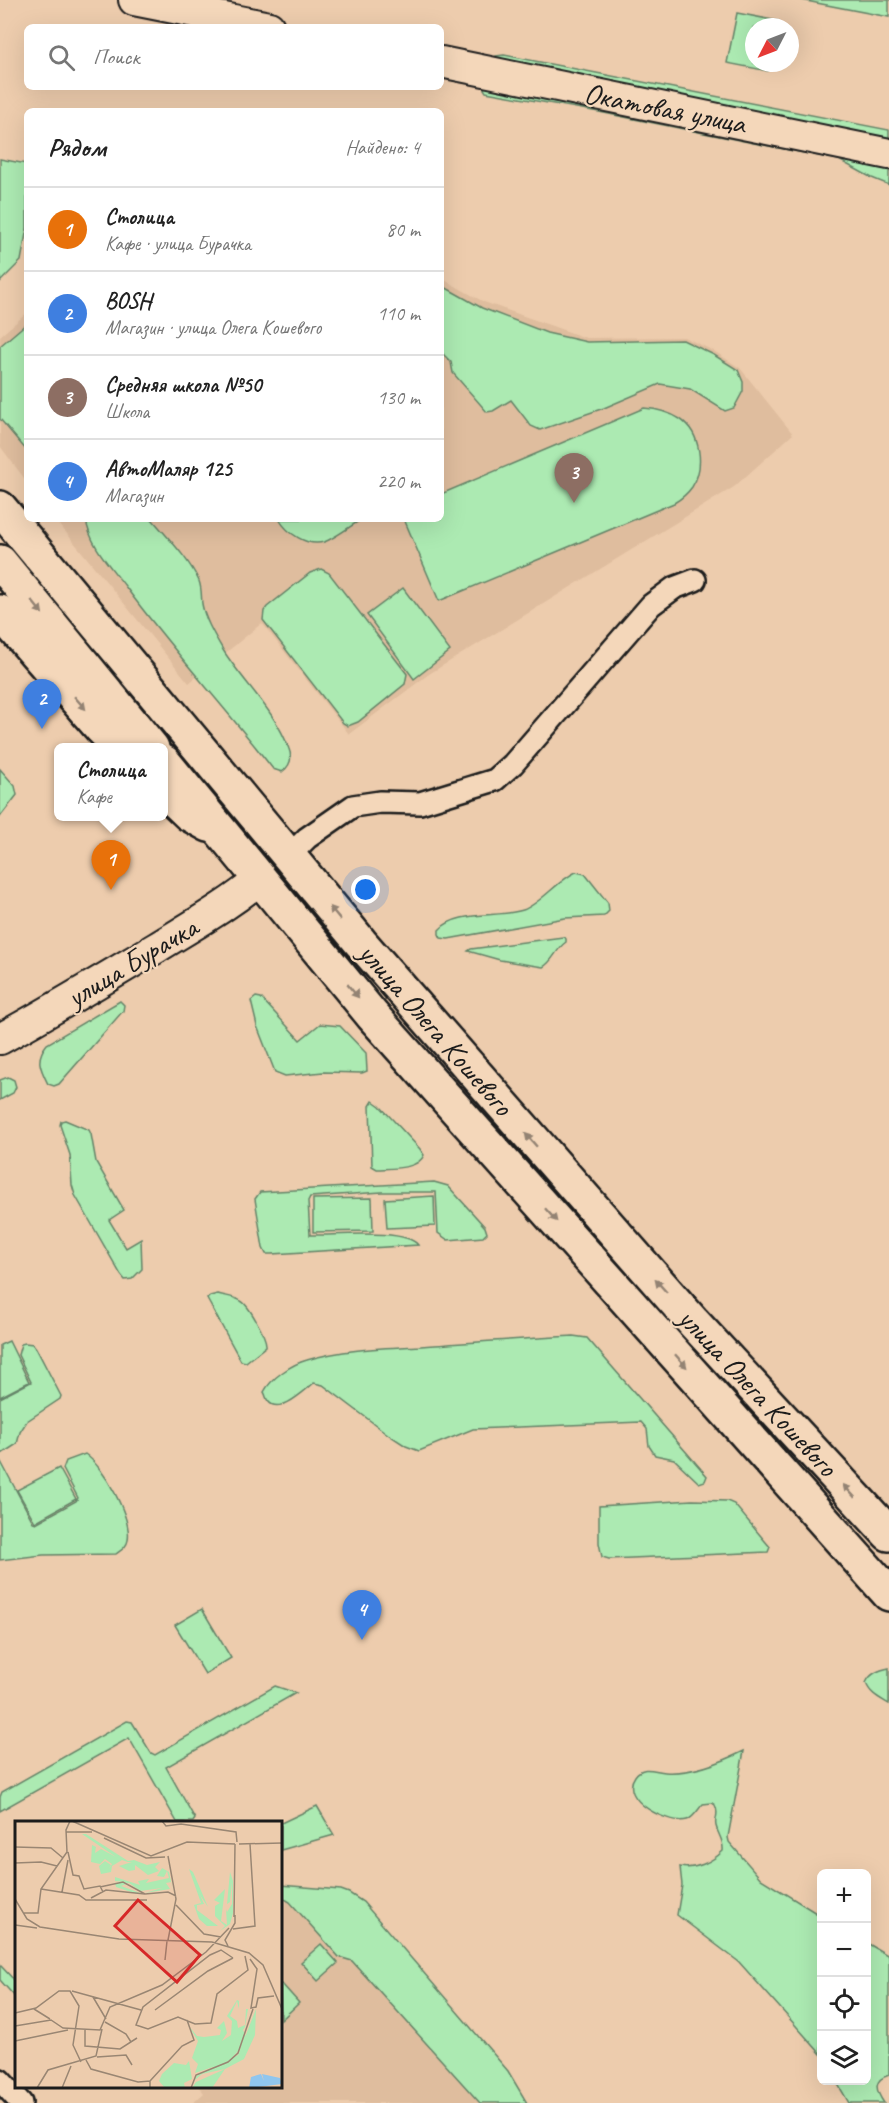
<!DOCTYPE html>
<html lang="ru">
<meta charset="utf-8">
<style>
:root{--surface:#fff;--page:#f2f2f2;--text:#222;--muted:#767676;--line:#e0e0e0;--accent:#2563eb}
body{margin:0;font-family:Caveat,sans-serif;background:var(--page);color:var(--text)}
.controls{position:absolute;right:18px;bottom:18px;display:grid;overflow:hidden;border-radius:9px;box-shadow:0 6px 24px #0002}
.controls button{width:54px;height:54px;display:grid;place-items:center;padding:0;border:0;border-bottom:2px solid var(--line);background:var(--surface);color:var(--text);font:30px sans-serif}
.compass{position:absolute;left:745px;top:18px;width:54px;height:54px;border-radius:50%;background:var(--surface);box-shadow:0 6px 24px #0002;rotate:228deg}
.you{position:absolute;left:366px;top:890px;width:21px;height:21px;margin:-15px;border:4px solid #fff;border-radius:50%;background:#1a73e8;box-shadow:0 0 0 9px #1a73e833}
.badge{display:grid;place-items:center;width:39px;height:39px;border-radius:50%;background:var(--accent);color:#fff;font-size:20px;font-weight:700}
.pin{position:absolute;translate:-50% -50px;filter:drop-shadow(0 2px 3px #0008)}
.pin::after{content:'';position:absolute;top:32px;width:21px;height:18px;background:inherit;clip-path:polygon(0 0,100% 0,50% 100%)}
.popup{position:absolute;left:54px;top:743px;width:114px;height:78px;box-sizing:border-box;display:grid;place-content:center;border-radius:9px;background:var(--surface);filter:drop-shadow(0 2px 4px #0005);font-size:20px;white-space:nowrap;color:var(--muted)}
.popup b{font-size:22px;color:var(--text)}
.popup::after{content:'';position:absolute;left:50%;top:100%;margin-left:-12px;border:12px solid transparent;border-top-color:var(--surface)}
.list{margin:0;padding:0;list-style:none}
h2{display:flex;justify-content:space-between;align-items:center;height:78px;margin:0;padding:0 24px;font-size:26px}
h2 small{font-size:20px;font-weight:400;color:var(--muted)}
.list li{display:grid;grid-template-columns:39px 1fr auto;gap:18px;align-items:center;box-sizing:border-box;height:84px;padding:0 24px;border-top:2px solid var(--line)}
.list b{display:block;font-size:22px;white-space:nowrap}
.list p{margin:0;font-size:20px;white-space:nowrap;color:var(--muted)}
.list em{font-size:20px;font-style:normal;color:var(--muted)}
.icon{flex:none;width:33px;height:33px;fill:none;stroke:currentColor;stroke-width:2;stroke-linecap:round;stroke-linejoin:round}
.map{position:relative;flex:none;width:889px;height:2103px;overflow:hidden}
.search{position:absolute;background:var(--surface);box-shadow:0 6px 24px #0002;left:24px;top:24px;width:420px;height:66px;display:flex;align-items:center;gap:15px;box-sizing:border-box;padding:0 21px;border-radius:9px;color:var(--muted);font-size:22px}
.panel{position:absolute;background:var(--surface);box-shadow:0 6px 24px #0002;left:24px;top:108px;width:420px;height:414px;border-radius:9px}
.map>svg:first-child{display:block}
.built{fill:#dfbd9e}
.green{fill:#aceab2;stroke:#648367;stroke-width:1.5}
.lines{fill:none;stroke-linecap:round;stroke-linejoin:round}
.street-casing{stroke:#1c1c1c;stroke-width:26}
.secondary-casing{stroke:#1c1c1c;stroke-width:34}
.primary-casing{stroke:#1c1c1c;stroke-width:38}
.highway-casing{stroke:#1c1c1c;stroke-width:38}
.street{stroke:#f4d7ba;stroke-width:21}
.secondary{stroke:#f4d7ba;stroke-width:30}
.primary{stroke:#f4d7ba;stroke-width:33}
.highway{stroke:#f4d7ba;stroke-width:33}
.oneway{fill:#938373}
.labels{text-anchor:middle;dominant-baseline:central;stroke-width:4.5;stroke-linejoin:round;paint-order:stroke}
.street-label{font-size:30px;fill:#1c1c1c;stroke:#f4d7ba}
.inset-road{fill:none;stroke:#998673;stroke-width:1.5}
.view{fill:#d62828;fill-opacity:0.15;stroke:#d62828;stroke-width:3}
.inset-edge{fill:none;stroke:#1c1c1c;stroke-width:3}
</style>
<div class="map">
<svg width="889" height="2103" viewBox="0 0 889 2103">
<rect width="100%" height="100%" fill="#edccad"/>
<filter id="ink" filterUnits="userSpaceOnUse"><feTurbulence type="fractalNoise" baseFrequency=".0167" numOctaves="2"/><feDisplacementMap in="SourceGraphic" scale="12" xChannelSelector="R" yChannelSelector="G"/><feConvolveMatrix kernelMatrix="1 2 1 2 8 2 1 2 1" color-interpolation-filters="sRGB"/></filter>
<g filter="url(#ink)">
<g class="built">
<polygon points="441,278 484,302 586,338 684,337 714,351 740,368 793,434 734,487 429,674 349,734 262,623 189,683 55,519 441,519"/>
<polygon points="27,313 27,482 0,446 0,336"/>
<polygon points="281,1896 344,1901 509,2103 193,2103 204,2093 199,2087 280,2086"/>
</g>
<g class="green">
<polygon points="801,0 889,0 889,17"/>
<polygon points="737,13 778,21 777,27 754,27 754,63 770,63 768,71 727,63"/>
<polygon points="504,55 889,130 889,143 495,59 496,56"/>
<polygon points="486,84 889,163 889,185 872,178 839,160 599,112 486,92 484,89"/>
<polygon points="0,159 27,164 27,228 21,261 0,282"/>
<polygon points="441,285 482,308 547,333 587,342 683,340 714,355 738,370 743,382 743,391 734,408 725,411 690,389 660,384 604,408 540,430 531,426 511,400 493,411 487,412 453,373 451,362 441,352"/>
<polygon points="27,323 27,451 0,419 0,346"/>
<path d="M644,408C656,409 669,412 680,419C701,433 705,467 692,487C687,494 681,499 674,503L439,601L404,519H441V494Z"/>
<path d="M86,519H152C168,538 189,559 199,581C202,589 201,596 202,604C205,620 215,636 223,650C244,683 276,712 289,749C293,759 290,766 282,772L273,769C225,707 171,649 125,586C110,566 89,544 86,519Z"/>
<path d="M279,519H362C352,525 334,539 324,542C307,547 287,533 279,519Z"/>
<polygon points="321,569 329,573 407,674 405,684 358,722 348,726 343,723 263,620 264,611 267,607 310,573"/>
<polygon points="403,588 450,651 414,679 367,615"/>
<polygon points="0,769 15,786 17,795 0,817"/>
<path d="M576,872L585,874L608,903L609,911L604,916L565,918L448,939L441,938L439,934V930C456,910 499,918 523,910C540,904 557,881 576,872Z"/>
<path d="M563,937L566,939V942C556,949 552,963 543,967L500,960L468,951L471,949Z"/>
<polygon points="256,997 261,998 300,1040 320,1024 340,1026 366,1053 367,1071 362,1073 323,1072 285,1076 275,1072 257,1026 251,1001"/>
<path d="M120,1001L124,1005L123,1011L59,1084L54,1086L48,1084C40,1068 35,1059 47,1044Z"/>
<polygon points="8,1077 14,1080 16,1087 13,1093 0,1100 0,1080"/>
<path d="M373,1101L380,1106L420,1149L424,1155C418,1170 391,1168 377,1169L372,1166L370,1106Z"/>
<polygon points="65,1120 89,1130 91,1134 96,1162 124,1210 109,1220 126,1248 141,1239 142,1269 132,1279 125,1280 121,1275 75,1195 72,1185 70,1155 60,1125 61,1121"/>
<path d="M434,1182L448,1186L485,1227L487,1233L483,1237L448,1240L438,1233L436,1192H382L310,1197L308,1201L310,1235C332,1236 405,1228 418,1245L272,1254H266L263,1248L255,1199L260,1192Z"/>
<polygon points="434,1196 435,1226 387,1228 385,1199"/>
<polygon points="372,1198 373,1231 313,1232 313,1199"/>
<path d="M218,1294C225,1296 235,1297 241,1301C249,1305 267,1338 266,1346L246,1362L241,1361L207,1299L210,1296Z"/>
<path d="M573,1336L587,1338L707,1476L705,1481L699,1483L674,1459L655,1455L649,1446L647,1429L641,1422L473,1429L419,1451L406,1446L389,1435L323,1385L314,1383C305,1390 279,1416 268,1401C266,1399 266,1395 264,1392C271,1378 292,1364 307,1360C343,1349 384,1348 421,1346C472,1342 523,1339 573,1336Z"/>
<polygon points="9,1341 29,1382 0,1397 0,1345"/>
<polygon points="25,1343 33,1344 36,1348 61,1396 60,1399 27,1421 20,1432 17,1444 0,1455 0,1398 31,1382 18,1355 21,1344"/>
<path d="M85,1454C103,1466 132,1517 128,1540C127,1547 121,1550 116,1554L43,1555L0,1560V1460L33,1522L36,1523L76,1501L78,1498L63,1469L66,1461Z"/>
<polygon points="59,1468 76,1499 35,1522 17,1490"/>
<polygon points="692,1500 727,1501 734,1504 770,1547 768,1552 609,1559 602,1557 599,1543 599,1506"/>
<polygon points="202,1609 231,1658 205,1674 175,1625"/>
<path d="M889,1668V1704C879,1698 870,1694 866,1683C870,1673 880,1670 889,1668Z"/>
<polygon points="275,1686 296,1693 166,1767 195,1819 193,1822 177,1822 129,1738 0,1811 0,1797 2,1792 127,1721 132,1722 151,1753 155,1755"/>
<path d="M744,1751L728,1837L729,1842L761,1879L821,1916V2054L739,1962L677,1915L682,1885L680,1867C695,1870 712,1862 723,1851C724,1840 718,1835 716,1826C714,1818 720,1814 715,1805L712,1803L703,1804C698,1809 694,1818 687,1820C669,1825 618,1800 635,1776C643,1765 654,1771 665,1772C692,1774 720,1763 744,1751Z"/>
<polygon points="317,1806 334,1835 281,1850 281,1823"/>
<polygon points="280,1885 341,1890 349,1893 363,1902 508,2071 527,2103 480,2103 352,1961 339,1957 290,1902 285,1899 281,1898"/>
<path d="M867,1943L889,1956V2075C872,2080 876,2091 884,2103H849L836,2081L866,2080Z"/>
<polygon points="321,1944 338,1963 318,1981 301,1962"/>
<polygon points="0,1965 16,1982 16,1998 0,1980"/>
<polygon points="282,1984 299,2003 281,2020 280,1985"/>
</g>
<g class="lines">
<g class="street-casing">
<g id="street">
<polyline points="289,856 307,838 353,806 380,802 420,803 495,780 513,764 651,605 674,588 695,580"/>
<polyline points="0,2080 21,2103"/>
</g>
</g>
<g class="secondary-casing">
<g id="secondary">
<polyline points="134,0 269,27"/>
<polyline points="441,62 889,154"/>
<path d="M0,1039C53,1010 104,979 156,948C193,925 226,907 260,879"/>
</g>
</g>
<g class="primary-casing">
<g id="primary">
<polyline points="0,612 100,727 121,748"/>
<polyline points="164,790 189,814 209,825"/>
</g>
</g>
<g class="highway-casing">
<g id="highway">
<polyline points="0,508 361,943 693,1322 889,1534"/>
<polyline points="0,562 152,748"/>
<polyline points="164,762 372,1015 889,1594"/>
</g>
</g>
<use href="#street" class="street"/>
<use href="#secondary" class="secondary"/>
<use href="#primary" class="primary"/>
<use href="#highway" class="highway"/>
</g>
<defs><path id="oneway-solid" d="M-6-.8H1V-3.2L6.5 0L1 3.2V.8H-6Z" transform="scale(1.5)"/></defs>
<g class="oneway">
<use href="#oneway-solid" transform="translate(37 607) rotate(51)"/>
<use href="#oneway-solid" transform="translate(80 703) rotate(49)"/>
<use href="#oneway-solid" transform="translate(335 913) rotate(-130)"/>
<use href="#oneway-solid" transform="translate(353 991) rotate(50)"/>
<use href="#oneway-solid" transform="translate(531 1140) rotate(-131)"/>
<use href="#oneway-solid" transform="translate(551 1215) rotate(48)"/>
<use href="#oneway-solid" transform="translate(661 1286) rotate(-132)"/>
<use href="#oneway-solid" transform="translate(681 1361) rotate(48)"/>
<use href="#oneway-solid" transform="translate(849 1491) rotate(-133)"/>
</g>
</g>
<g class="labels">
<g class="street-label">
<text transform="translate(665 108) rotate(11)">Окатовая улица</text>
<text transform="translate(132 962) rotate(-31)">улица Бурачка</text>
<text transform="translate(436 1029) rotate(49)">улица Олега Кошевого</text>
<text transform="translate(758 1392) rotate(47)">улица Олега Кошевого</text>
</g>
</g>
<g transform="translate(15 1821)">
<rect width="267" height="267" fill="#edccad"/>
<path d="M67,13H71L113,40L119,39L132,44L145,41L140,46L144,50L133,54L120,44V49L114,50L104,45L117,41H113L107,39L97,45L96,51L86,53L84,45L90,40L96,44L94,48L97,43L90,38L85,43L76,41L77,24L81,26L80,32L86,28L101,36ZM147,47L154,51L159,74L156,61L151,62L155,68L130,72L147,67L125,70L114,62L106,65L128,73H122L101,66L100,62L110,61L100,60V56L125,64L123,60L134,58L131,62L154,57L152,50L149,56L142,55ZM174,48L178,51L193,86L185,74L189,83L182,84V89L203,105H192L184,98L179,84L186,82ZM215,51L218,60V92L215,103L205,110L210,105L200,95V85L205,82L199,79L210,68L206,100L212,104L211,88L212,91L217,83V61L215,81L212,83ZM222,179L224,180V188L222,180L215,195L222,200L223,207L230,204L231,188H233L230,206L228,209L231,216L225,228L213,241L180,252L183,243L177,237L183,220L173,204L182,215L189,216L205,214L206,209L202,207L209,200L212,212L207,220L216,214L217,200L212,195ZM241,188L240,214L229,238L210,248L197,267H177L181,261L210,248L187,253L180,259L181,255L223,234ZM174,240L177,258L169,262L170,267H150L144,260L147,253L159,242L171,244Z" fill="#aceab2"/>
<path d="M246,253L249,260L247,253L265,257L267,263L234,267L236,256Z" fill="#90c6ee"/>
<path class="inset-road" d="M57,0L136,35L172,21L220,23M147,0L151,5L166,3L221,11L222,21M51,11H77M89,17L131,37L150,36M224,23L267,22M0,26L36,27L48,37M53,31L58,54L64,55L69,68L85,65L88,71M0,42L26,41L42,45M85,66L108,61L130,73L153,71L161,75M26,68L64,74L71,79H132M47,71L53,39M76,77L91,69L130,73M0,78L12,98L25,106L104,118L197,121L234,132L248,144L267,188M161,84L189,113L206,116M8,92H23L26,68L52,31L51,9L55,0M219,96L220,23M0,104L22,107M218,108L240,105L235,23M153,119L161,78L153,35M213,125L210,119L220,102V94M218,137L206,129L195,134L128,186L121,204L133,208L163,196L180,203L196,202L202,173L233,149L230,135M235,138L242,148L236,187L241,186L243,177L259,175M150,139L152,120M57,170L126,189M78,176L91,198M19,188L35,198M140,189L193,150L218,137M0,192L21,187L44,170H55L64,185L58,224L66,241M90,201L111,213L116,221M0,205L36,199L48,207L85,209L95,186L147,164L191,131L214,107M70,208V225L105,228L122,217M0,220L53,209M82,236L111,234L117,244M71,239L76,248L123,261L135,260V267M135,260L167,225L179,219L172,199M22,267L33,249L81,235L87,208M47,267L56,245M176,267L181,254L213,241L223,232L238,188"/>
<path class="view" d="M123,79L185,134L162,161L100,105Z"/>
<rect width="267" height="267" class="inset-edge"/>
</g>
</svg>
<div class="controls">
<button>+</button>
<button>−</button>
<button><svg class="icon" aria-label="locate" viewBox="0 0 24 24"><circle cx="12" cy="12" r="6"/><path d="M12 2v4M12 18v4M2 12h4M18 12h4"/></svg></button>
<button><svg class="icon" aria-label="layers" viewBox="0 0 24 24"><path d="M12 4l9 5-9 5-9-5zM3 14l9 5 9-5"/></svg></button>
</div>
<svg class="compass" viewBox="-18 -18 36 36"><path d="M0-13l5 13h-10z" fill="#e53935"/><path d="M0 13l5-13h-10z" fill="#767676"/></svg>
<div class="you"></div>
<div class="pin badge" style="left:111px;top:890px;background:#e8710a">1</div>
<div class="popup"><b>Столица</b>Кафе</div>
<div class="pin badge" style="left:42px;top:729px;background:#3f7fe0">2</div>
<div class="pin badge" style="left:574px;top:503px;background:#8d6e63">3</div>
<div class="pin badge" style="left:362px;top:1640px;background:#3f7fe0">4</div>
<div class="search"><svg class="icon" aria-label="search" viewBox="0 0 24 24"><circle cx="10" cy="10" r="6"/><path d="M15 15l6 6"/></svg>Поиск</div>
<section class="panel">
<h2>Рядом<small>Найдено: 4</small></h2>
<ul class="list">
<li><span class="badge" style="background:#e8710a">1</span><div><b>Столица</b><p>Кафе · улица Бурачка</p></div><em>80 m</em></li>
<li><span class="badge" style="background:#3f7fe0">2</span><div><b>BOSH</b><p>Магазин · улица Олега Кошевого</p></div><em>110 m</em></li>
<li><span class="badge" style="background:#8d6e63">3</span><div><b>Средняя школа №50</b><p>Школа</p></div><em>130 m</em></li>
<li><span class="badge" style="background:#3f7fe0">4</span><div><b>АвтоМаляр 125</b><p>Магазин</p></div><em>220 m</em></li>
</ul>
</section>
</div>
